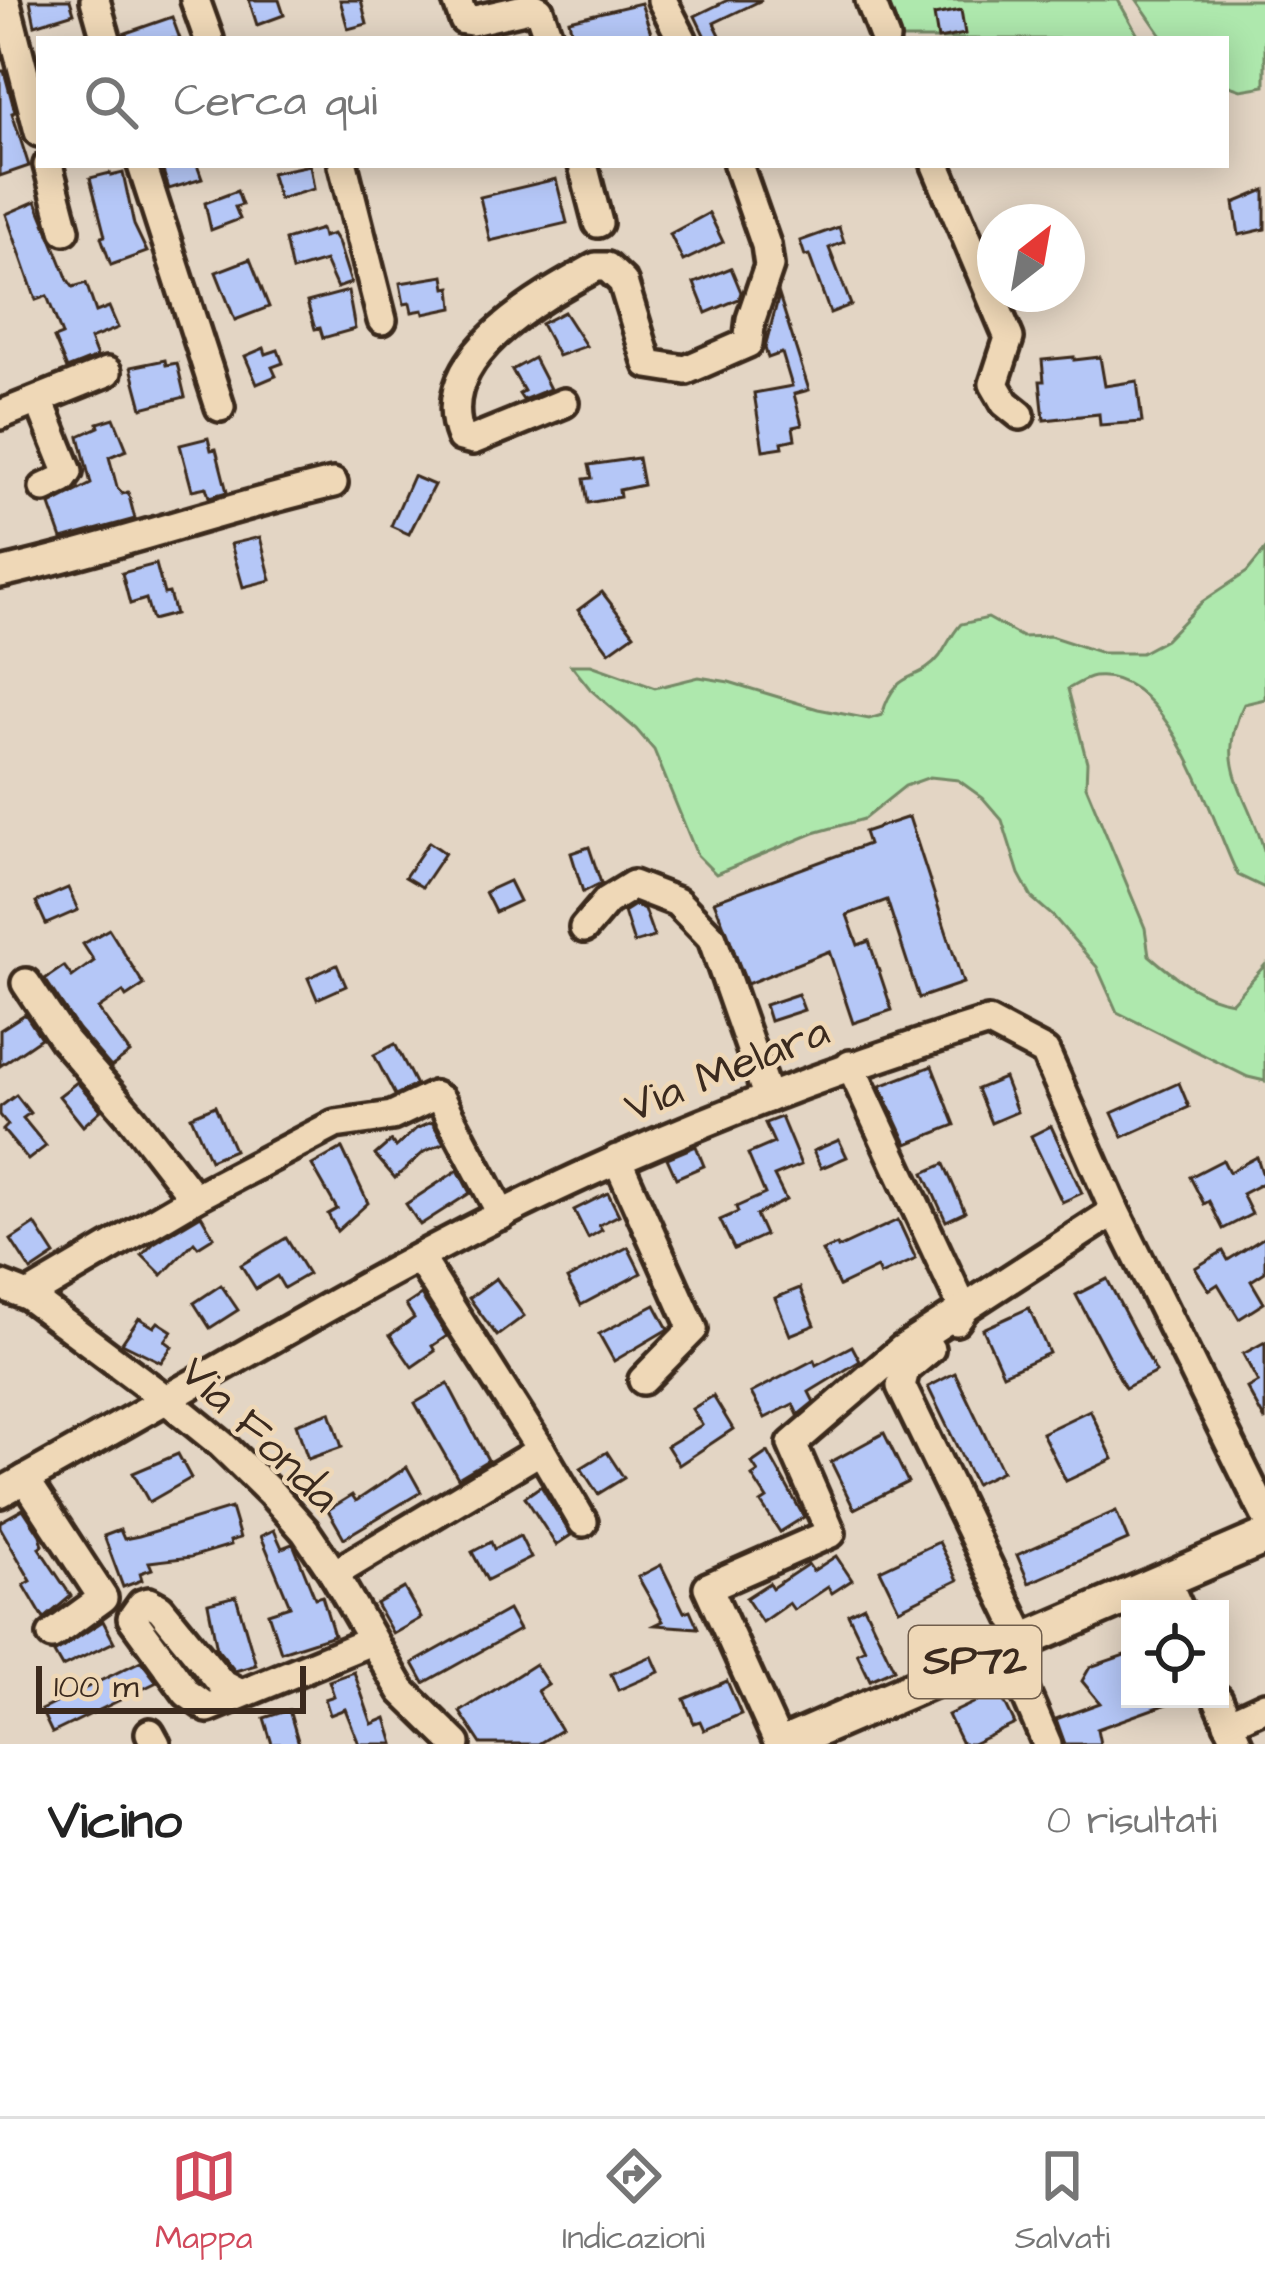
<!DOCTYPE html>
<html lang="it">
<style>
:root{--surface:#fff;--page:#f6f6f6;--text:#222;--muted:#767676;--line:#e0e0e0;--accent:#d1495b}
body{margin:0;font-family:"Architects Daughter",sans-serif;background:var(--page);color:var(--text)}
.controls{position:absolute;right:36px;bottom:36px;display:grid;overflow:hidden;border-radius:0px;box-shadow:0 6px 30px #0003}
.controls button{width:108px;height:108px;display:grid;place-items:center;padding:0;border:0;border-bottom:3px solid var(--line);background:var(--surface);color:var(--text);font:60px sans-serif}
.compass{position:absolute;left:977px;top:204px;width:108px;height:108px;border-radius:50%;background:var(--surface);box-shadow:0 6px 30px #0003;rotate:31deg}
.scale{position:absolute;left:36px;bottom:30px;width:270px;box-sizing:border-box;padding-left:12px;border:6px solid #3b2a1e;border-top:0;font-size:33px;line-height:42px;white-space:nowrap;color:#3b2a1e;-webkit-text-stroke:9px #efd8b7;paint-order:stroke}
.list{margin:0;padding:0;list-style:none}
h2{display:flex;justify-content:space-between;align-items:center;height:156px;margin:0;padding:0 48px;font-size:51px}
h2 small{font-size:39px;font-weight:400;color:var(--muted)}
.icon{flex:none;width:66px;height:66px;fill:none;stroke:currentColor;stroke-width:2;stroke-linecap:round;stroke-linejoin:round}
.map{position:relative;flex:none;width:1265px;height:1744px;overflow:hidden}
.search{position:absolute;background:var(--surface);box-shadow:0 6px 30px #0003;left:36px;right:36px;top:36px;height:132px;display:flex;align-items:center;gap:30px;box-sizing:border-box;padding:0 42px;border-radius:0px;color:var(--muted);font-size:45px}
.sheet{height:372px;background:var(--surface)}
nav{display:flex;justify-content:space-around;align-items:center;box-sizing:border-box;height:168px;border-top:3px solid var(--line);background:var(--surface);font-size:33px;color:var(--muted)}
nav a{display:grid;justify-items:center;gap:6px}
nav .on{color:var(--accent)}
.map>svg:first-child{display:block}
.green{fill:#aee8ad;stroke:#748966;stroke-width:3}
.building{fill:#b5c7f7;stroke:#3b2a1e;stroke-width:3}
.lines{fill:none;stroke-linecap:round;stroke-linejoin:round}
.minor-casing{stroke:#3b2a1e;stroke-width:36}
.major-casing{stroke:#3b2a1e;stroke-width:42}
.minor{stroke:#efd8b7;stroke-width:27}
.major{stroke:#efd8b7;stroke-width:33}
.labels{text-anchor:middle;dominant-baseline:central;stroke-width:9;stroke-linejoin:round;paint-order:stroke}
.shield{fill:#efd8b7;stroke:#715e4c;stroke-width:3}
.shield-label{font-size:42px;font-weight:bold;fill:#3b2a1e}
.street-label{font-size:45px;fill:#3b2a1e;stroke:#efd8b7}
</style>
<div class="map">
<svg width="1265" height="1744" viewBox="0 0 1265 1744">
<rect width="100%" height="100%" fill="#e3d5c4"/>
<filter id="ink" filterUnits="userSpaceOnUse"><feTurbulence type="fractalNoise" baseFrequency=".00833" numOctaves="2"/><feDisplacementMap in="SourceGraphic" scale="24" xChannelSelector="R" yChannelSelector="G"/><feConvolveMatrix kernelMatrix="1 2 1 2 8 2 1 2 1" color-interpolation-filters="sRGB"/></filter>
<g filter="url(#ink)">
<g class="green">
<polygon points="890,0 1118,0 1140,39 894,39 888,26 896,22 888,4"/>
<polygon points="1137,0 1265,0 1265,86 1241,90 1226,85 1226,39 1164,39"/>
<path d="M1265,550V699L1244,704C1213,766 1248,792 1264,850C1265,861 1265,876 1265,888L1238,875C1211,822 1171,668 1094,677C1086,678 1075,685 1068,689L1087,762L1086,786L1145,928L1149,955C1172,975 1201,998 1232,1002L1265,965V1081L1248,1077L1117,1012L1097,967L1054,917L1032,898L1019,874L1002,820L983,798L958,780L930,777L905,786L864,819L814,833L716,874L697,855L654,750L636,729L591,690L571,665H591L655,688L699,677L729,682L818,709L869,719L882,715C896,666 918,685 940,656C947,645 952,634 961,624L988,618L1022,637L1050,636L1102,653H1141L1165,640L1202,602L1247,572Z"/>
</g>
<g class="building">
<polygon points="30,0 70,0 74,13 35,25"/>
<polygon points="249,0 279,0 284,15 257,25"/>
<polygon points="340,0 361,0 367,24 348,29"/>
<polygon points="728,0 762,0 714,23 722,39 706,39 695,16"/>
<polygon points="641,3 653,39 573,39 569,20"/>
<polygon points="961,10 965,34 938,39 934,15"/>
<polygon points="172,17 180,39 124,39 123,34"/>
<polygon points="0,71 4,71 15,112 12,113 29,166 0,176"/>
<polygon points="161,165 197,165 202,179 169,189"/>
<polygon points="310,165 314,189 279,199 271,173"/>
<polygon points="110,173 111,176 123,173 134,225 147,252 111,265 101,237 105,236 90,178"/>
<polygon points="556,179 567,223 490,241 480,197"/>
<polygon points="1265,190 1265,229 1239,235 1234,203"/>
<polygon points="237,191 242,205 235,207 240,219 211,230 205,203"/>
<polygon points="36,201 68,280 73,287 86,283 96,312 109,307 118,328 90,339 97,357 67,369 54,338 62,335 47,296 36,300 6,214"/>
<polygon points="709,213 723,242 683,261 670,234"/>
<polygon points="839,227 844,242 829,248 851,305 830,313 809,255 805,256 800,241"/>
<polygon points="321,229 323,237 333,234 338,242 351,283 337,288 325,261 292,271 285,240"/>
<polygon points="250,259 269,307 235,320 216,272"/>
<polygon points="731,268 741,292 739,299 706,313 694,283"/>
<polygon points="444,276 446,288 451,287 453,308 424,314 423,310 412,312 410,303 404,304 400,283"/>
<polygon points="348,291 355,329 323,338 320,328 315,329 307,302"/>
<polygon points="779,295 809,390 794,394 802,425 793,427 795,439 782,442 783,447 763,450 754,393 792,386 782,353 768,358 765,348"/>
<polygon points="564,312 586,346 558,356 541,324"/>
<polygon points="264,348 266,354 278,350 283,363 272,367 276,376 257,384 245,356"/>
<polygon points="1074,357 1074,360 1100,357 1105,386 1137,381 1142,422 1100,425 1099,414 1044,420 1040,381 1044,381 1042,360"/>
<polygon points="534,358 550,389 523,400 519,394 524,391 512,370"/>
<polygon points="165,360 166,365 177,363 185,397 142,408 131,367"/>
<polygon points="114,418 127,450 109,457 117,487 122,494 128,492 135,519 62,539 50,505 91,484 79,436 99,427 98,423"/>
<polygon points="208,438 211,450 216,449 227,492 209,497 206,487 192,490 180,445"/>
<polygon points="638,458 643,485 619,490 620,497 588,503 584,479 592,478 589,465"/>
<polygon points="413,476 434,485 409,534 391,526"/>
<polygon points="260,537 271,580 243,587 231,544"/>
<polygon points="156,564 164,594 169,593 175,614 152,620 146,599 130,604 122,573"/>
<polygon points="602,592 634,634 609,652 578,610"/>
<polygon points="909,817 963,983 919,998 887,900 847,915 858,945 869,941 892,1010 853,1023 829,951 747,984 714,901 868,844 864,832"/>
<polygon points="429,842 445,853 422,887 405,877"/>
<polygon points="589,847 601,883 583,892 571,853"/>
<polygon points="509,881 519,901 495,912 485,892"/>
<polygon points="68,888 78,910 46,924 36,902"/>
<polygon points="635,905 644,909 654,937 634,943 624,912"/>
<polygon points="109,929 144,985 126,997 123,992 98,1009 130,1053 111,1067 78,1029 45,979 64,966 72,977 94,961 83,944"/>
<polygon points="337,965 346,986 317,999 308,978"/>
<polygon points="798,994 804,1010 770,1021 765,1005"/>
<polygon points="25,1014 41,1038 0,1066 0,1030"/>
<polygon points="395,1044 416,1085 395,1095 374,1055"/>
<polygon points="932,1066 955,1125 907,1144 880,1086"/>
<polygon points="1004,1078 1017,1112 991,1123 977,1089"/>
<polygon points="77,1082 101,1110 83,1126 59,1096"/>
<polygon points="1179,1083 1189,1107 1123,1137 1112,1113"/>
<polygon points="16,1095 30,1113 23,1118 46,1146 28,1160 3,1130 8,1125 0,1115 0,1107"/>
<polygon points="215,1106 234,1150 210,1160 191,1116"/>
<polygon points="781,1117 801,1165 774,1176 786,1200 756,1215 765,1235 734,1249 720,1220 738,1212 736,1207 765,1194 748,1154 774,1143 765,1123"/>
<polygon points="432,1122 444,1143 424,1152 395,1178 375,1155 391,1141 396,1147 416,1129"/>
<polygon points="1051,1126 1082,1193 1062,1202 1031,1136"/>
<polygon points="839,1140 847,1157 821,1168 813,1151"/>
<polygon points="696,1146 704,1166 676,1178 667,1158"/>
<polygon points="342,1148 368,1203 337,1231 328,1214 337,1209 312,1165"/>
<polygon points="1257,1157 1265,1182 1242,1194 1252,1214 1223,1229 1209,1201 1204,1204 1190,1177 1223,1160 1229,1172"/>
<polygon points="944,1164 965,1212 946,1221 924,1173"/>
<polygon points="458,1170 470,1193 420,1225 406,1204"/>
<polygon points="608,1193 619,1215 599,1225 602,1230 588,1238 574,1210"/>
<polygon points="201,1215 214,1237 198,1247 194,1242 162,1275 142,1255 154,1243"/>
<polygon points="898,1220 916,1259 880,1275 877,1268 839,1286 822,1251 837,1245 838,1248"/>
<polygon points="35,1224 55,1255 31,1271 11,1240"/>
<polygon points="1265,1237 1265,1272 1251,1281 1264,1303 1239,1319 1218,1284 1209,1290 1195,1268 1223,1251 1228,1260"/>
<polygon points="286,1238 308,1274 284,1288 277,1276 256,1289 241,1265"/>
<polygon points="628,1247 641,1273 581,1305 567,1279"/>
<polygon points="496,1278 524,1316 497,1336 469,1298"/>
<polygon points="1107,1279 1156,1372 1125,1388 1076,1295"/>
<polygon points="221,1285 238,1310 210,1328 194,1303"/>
<polygon points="800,1288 815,1325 790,1335 775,1298"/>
<polygon points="421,1295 447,1336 432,1346 435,1351 412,1367 390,1335 414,1318 406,1305"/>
<polygon points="655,1305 668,1329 614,1361 599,1334"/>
<polygon points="1029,1308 1049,1353 1003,1374 983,1329"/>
<polygon points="139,1318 154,1327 158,1322 172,1331 165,1341 172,1346 161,1362 122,1343"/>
<polygon points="1265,1342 1265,1421 1247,1388 1258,1382 1243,1354"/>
<polygon points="852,1346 860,1361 809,1392 814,1402 798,1415 793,1404 765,1418 751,1393 814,1360 816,1365"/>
<polygon points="955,1373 1002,1471 975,1484 928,1387"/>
<polygon points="448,1384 488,1460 458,1478 415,1403"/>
<polygon points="713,1396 733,1429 679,1465 667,1446 702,1425 692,1409"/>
<polygon points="1090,1410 1113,1459 1066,1481 1042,1433"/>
<polygon points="330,1412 342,1447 308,1459 296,1424"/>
<polygon points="884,1433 908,1482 854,1509 831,1462"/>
<polygon points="607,1452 624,1478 598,1494 581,1468"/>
<polygon points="768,1452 804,1517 780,1532 761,1503 767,1499 752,1476 758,1472 752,1463"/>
<polygon points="178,1454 191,1478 149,1502 133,1473"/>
<polygon points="407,1467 421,1492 344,1538 328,1510 352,1495 356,1501"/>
<polygon points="541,1486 571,1535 556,1545 525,1497"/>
<polygon points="231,1508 240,1538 230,1541 231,1545 191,1557 149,1562 152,1569 140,1573 142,1580 123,1587 104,1536 120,1530 124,1539 139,1536"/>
<polygon points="23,1509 40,1535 43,1545 39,1548 71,1596 44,1619 24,1585 31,1581 0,1527 0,1522"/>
<polygon points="1116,1511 1128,1540 1029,1583 1017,1555"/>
<polygon points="274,1530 282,1548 292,1544 294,1546 315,1598 322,1596 334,1635 281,1652 268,1613 290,1606 261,1536"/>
<polygon points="520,1536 531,1558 487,1580 472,1552 491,1542 494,1549"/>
<polygon points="939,1542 958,1580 899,1609 880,1570"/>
<polygon points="836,1556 852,1580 832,1593 828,1587 794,1610 789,1603 762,1622 746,1598 769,1583 772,1588 808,1564 813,1571"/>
<polygon points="661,1565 684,1612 690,1610 698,1628 655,1625 663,1621 638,1577"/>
<polygon points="404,1588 421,1618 393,1634 376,1604"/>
<polygon points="236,1596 256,1665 235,1671 217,1649 208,1603"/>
<polygon points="864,1606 894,1669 870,1680 857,1653 865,1649 848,1614"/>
<polygon points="508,1610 519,1630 424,1683 413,1663"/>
<polygon points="103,1621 114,1642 62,1667 54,1653"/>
<polygon points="1130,1653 1130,1699 1175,1701 1097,1729 1100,1744 1065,1744 1056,1719 1100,1703 1082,1681 1090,1667"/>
<polygon points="652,1656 659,1672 618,1690 611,1674"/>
<polygon points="141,1661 157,1682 52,1733 41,1710"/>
<polygon points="535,1664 548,1684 537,1691 561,1730 538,1744 481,1744 460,1712"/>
<polygon points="354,1672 372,1724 386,1718 394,1744 359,1744 345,1709 330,1715 325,1699 334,1696 329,1681"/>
<polygon points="727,1681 741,1714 704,1730 700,1721 694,1723 684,1699"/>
<polygon points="999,1691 1015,1724 972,1744 962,1744 948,1715"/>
<polygon points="289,1710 299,1744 272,1744 264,1718"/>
</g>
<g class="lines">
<g class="minor-casing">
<g id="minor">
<polyline points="5,0 39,132"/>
<polyline points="95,0 106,39"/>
<polyline points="195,0 209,39"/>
<polyline points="457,0 464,20 471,21 533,7 539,10 549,39"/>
<polyline points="662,0 682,39"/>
<polyline points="870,0 885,39"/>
<polyline points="48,165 65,230"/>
<polyline points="142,165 220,407"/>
<polyline points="343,165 382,320"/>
<polyline points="583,165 598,223"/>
<polyline points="936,165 1009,338 994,384 1005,403 1020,415"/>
<polyline points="39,400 68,472 63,479 44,488"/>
<path d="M564,403L473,440L461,437C429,358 541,297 596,267H607L623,282L648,364L686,370L748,343L751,319L769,266L766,245L738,165"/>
<polyline points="0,415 107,372"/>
<path d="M0,573C112,548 221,509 333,483"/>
<polyline points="584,928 607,901 633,885 677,902 712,938 768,1098"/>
<polyline points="26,983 64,1040 132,1118 194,1198"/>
<polyline points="850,1065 964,1310 956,1321"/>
<polyline points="617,1159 693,1329 643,1380"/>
<polyline points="0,1285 28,1296 168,1401 221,1444 271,1493 305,1531 334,1574 402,1691 456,1744"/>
<polyline points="28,1296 194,1198 335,1124 392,1116 434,1096 441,1100 502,1215"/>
<polyline points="930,1349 905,1370 901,1386 1024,1640"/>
<polyline points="541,1450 583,1522"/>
<polyline points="25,1479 103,1598 52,1635"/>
<path d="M0,1493C205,1381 405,1253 619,1159C741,1105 861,1061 988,1022L1045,1052L1115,1211L1265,1514"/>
<polyline points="334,1574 541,1450 419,1258"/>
<polyline points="1166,1580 1179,1609"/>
<polyline points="1006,1648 1047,1744"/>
<polyline points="241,1694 222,1684 160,1608 149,1602 142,1604 132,1618 187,1693 208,1708 371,1641"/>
<polyline points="1218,1699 1238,1744"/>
<polyline points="1228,1723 1265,1706"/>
<polyline points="150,1733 156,1744"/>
<polyline points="779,1744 708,1587 831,1533 792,1444 902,1349 1115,1211"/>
</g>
</g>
<g class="major-casing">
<polyline id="major" points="784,1744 1265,1537"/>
</g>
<use href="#minor" class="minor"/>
<use href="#major" class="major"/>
</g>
</g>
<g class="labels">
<rect class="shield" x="909" y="1626" width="132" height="72" rx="9"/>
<g class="shield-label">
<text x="975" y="1662">SP72</text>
</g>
<g class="street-label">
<text transform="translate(727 1070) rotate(-22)">Via Melara</text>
<text transform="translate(259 1435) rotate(44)">Via Fonda</text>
</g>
</g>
</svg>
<div class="controls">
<button><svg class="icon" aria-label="locate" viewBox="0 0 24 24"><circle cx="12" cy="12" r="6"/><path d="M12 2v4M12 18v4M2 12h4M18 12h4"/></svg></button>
</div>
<svg class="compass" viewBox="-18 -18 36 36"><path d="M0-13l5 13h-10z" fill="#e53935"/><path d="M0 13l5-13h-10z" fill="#767676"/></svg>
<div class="scale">100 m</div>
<div class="search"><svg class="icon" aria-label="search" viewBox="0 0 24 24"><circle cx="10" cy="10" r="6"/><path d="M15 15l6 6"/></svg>Cerca qui</div>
</div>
<section class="sheet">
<h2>Vicino<small>0 risultati</small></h2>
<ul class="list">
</ul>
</section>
<nav>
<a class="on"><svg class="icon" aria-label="map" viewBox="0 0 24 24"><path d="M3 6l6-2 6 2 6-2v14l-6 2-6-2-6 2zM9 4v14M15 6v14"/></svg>Mappa</a>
<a><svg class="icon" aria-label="directions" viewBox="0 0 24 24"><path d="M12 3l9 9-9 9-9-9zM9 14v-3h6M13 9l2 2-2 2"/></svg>Indicazioni</a>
<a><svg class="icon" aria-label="saved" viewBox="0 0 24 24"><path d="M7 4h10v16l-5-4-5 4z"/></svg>Salvati</a>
</nav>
